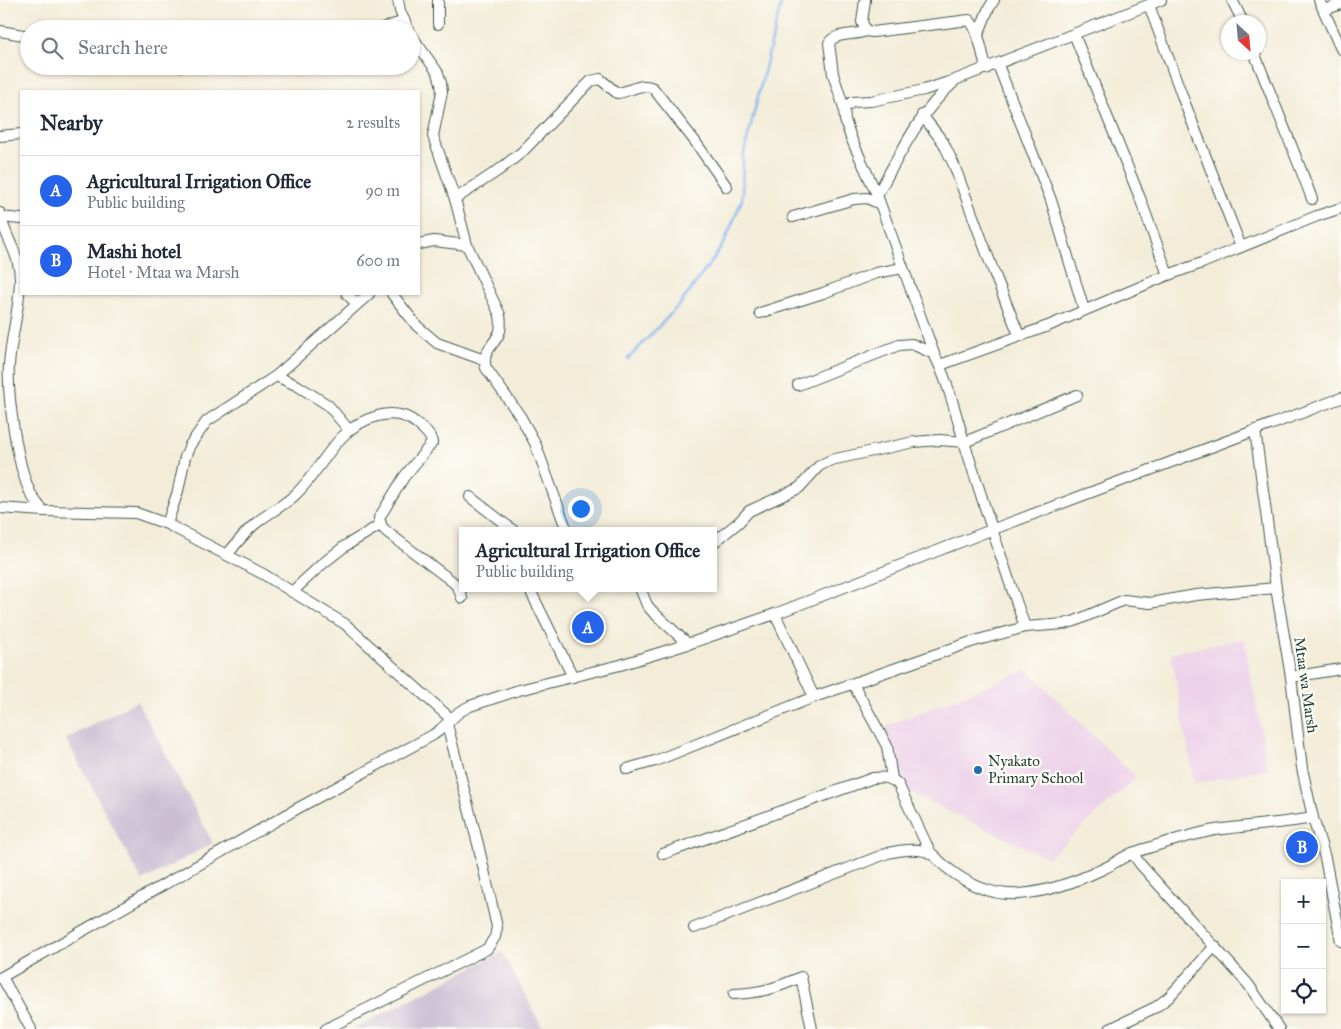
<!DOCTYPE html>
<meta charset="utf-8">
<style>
:root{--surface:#fff;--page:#f6f6f7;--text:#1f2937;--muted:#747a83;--line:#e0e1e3;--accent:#2563eb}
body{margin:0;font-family:"IM FELL Great Primer",serif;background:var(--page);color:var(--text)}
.controls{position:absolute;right:15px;bottom:15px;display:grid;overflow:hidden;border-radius:0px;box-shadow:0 1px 4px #0004}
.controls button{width:45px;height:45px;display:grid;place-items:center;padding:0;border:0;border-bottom:1px solid var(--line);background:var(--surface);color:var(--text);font:25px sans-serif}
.compass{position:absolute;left:1221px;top:15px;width:45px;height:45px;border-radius:50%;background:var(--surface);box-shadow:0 1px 4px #0004;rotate:154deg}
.you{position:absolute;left:580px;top:508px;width:18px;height:18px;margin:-12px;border:4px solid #fff;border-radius:50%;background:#1a73e8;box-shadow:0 0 0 8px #1a73e833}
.badge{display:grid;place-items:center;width:32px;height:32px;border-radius:50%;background:var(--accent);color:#fff;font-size:16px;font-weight:700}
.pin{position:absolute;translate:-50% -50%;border:2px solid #fff;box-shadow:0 1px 5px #0006}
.popup{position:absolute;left:459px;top:527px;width:258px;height:65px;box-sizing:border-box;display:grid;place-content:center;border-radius:0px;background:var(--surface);filter:drop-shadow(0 1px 4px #0005);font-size:16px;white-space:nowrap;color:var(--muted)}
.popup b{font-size:19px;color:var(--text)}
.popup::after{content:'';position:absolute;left:50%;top:100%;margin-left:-10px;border:10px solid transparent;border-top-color:var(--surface)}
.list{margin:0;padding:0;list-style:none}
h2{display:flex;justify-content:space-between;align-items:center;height:65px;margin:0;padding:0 20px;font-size:21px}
h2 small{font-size:16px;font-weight:400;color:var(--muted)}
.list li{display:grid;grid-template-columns:32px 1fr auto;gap:15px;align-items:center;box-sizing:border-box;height:70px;padding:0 20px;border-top:1px solid var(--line)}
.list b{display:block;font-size:19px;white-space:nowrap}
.list p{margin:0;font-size:16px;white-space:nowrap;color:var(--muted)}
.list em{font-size:16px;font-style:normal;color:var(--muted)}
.icon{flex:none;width:28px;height:28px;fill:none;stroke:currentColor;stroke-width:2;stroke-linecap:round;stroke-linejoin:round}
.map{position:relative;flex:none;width:1341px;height:1029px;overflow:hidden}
.search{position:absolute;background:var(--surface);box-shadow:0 1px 4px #0004;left:20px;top:20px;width:400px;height:55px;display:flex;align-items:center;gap:12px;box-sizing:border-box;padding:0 18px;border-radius:28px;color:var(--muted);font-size:19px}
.panel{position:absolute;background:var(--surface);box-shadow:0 1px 4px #0004;left:20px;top:90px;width:400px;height:205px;border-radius:0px}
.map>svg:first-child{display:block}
.built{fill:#edd1e9}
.industrial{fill:#ccbfd4}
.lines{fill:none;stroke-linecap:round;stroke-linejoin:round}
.stream{stroke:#80b6ef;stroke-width:2.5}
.minor-casing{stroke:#3f574d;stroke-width:12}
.minor{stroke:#fff;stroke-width:10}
.poi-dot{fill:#1f6fb2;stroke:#fdfcf7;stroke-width:2}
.labels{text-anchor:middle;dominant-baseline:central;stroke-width:4.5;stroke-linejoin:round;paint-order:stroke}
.street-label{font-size:15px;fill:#1f3d34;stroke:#fdfcf7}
.poi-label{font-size:15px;fill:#1f3d34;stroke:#fdfcf7;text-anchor:start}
</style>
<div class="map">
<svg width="1341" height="1029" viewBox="0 0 1341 1029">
<rect width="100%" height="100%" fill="#fdfcf7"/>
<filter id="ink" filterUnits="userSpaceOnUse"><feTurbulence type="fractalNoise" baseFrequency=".02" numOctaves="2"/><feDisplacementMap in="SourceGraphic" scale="10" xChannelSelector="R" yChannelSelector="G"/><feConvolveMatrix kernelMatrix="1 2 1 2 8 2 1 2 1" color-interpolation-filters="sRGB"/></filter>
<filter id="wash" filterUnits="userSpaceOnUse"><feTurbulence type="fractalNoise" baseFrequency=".0096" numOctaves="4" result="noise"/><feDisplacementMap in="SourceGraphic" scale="20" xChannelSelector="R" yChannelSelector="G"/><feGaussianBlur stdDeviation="1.12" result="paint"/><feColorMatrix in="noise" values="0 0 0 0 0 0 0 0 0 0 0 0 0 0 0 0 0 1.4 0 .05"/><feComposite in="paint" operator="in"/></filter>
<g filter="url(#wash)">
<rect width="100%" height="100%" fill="#f3ecd8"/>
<g class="built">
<polygon points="1244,639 1268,769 1194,783 1171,653"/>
<polygon points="1027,670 1136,778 1048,858 905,790 885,727"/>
</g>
<g class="industrial">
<polygon points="137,701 213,843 142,881 66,739"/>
<polygon points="502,952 543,1029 353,1029"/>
</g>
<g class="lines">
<polyline class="stream" points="628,359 681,303 714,258 725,241 742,200 743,157 782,0"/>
</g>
</g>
<g filter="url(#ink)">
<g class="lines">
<g class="minor-casing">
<g id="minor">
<polyline points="398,0 400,11 408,29"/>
<polyline points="438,0 438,24"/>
<path d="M865,0L862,22L866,31L873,32L969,20C979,29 983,56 986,69"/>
<polyline points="1232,0 1243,22"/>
<polyline points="1319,0 1341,49"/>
<polyline points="1149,5 1184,101 1241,247"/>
<polyline points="1324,10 1341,4"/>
<polyline points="379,29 405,21"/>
<polyline points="0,31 29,36"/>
<polyline points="1074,34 1140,198 1168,275"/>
<path d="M411,35L438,73L441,83L442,92L433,136L455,199L467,245L500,315C501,321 501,326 500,331C495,346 481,350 486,368L520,416L535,443L567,531"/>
<polyline points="978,35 988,10 994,0"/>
<path d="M1254,52C1273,101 1294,150 1312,199"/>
<polyline points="998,65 1051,200 1084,310"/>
<polyline points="181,66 184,66"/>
<path d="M844,108L833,74L829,43C835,32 855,36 866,31"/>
<polyline points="922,115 943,142 954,165 993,270 1019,335"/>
<polyline points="0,136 21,134"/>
<path d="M877,195C900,155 918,114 953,83"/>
<path d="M455,199L499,170L522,152L587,85L591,81L600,79L617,93C630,92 640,82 653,88L694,140L727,187"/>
<path d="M0,213C4,236 20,254 20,278C20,308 11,336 9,365C7,396 17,464 30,492C33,499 39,505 43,511"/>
<polyline points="0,217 21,219"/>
<polyline points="793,217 854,199 867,198 880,204"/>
<polyline points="419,244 434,241 467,245"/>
<polyline points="347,294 356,303"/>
<polyline points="392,294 417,326 437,343 484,360"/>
<polyline points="760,313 823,293 876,273 903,268"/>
<polyline points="940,365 1048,326 1168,275 1202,263 1317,216 1341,208"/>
<polyline points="276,376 298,386 328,405 349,430"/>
<polyline points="798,385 899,345 912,344 934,354"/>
<polyline points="1255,430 1276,588 1291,677 1302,768 1313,818 1325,858 1341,941"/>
<polyline points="470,497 514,531"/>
<polyline points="0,508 43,511 136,513 167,524 263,574 345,624 451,719"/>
<polyline points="167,524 178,491 185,457 190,445 207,421 276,376 369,294"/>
<polyline points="713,543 739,522 749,511 799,488 819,466 831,460 914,442 939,440 965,442 1077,395"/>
<path d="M227,555C236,544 244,533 255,524C268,513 283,506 295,495C313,478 324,456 341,438C359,419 393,404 416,423C422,428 431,434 432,443L404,477L379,518L382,527L387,532L453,582L458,587L462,598"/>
<polyline points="529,588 573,677"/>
<polyline points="640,588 647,605 653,612 688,644"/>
<polyline points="292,592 321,565 345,546 380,525"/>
<path d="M1025,627C1004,567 985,508 966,448C956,416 949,383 934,354L877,195L851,138L845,120L844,108L852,102L871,101L924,90L955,80L1161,0"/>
<polyline points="1291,677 1341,669"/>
<polyline points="853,684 887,746 892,779"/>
<polyline points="814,697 971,642 1025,627 1064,624 1075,621 1124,600 1150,603 1196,595 1276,588"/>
<polyline points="627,769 655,761 814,697 775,614"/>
<polyline points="1132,853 1141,865 1248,984 1279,1029"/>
<path d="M663,854L873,778C884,777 890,777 898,784L931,854"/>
<path d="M694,928L888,853C900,850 921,847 932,854C937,858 941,863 946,867C967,884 991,896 1019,894C1049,892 1078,881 1105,868C1115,863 1124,856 1135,852C1161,844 1188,835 1215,830C1248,825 1280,824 1313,818"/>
<polyline points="2,977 31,1029"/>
<polyline points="0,978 300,807 433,735 440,730 459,712 470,706 519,690 620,665 688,644 775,614 991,530 1341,398"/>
<path d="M734,994C760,993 777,988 801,977L812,1029"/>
<polyline points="326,1029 487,949 495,937 497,927 478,844 447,724"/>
<polyline points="1110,1029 1156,1007 1169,997 1215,946"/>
</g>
</g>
<use href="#minor" class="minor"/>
</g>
</g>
<circle class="poi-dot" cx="978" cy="770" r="5"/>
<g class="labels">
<g class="street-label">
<text transform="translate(1306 685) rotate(82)">Mtaa wa Marsh</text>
</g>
<g class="poi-label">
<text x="988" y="761">Nyakato<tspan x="988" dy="17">Primary School</tspan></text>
</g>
</g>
</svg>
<div class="controls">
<button>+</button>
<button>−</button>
<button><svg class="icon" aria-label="locate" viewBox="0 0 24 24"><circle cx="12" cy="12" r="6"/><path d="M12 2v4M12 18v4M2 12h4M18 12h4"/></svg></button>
</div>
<svg class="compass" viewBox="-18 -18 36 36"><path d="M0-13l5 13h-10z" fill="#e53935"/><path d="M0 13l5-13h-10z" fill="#747a83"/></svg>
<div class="you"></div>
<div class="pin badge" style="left:588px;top:627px">A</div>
<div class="popup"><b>Agricultural Irrigation Office</b>Public building</div>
<div class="pin badge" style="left:1302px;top:847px">B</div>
<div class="search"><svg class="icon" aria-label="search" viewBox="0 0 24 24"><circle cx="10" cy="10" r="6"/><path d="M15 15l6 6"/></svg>Search here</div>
<section class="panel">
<h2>Nearby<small>2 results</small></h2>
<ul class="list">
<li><span class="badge">A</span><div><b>Agricultural Irrigation Office</b><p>Public building</p></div><em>90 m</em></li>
<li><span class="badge">B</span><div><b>Mashi hotel</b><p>Hotel · Mtaa wa Marsh</p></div><em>600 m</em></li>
</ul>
</section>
</div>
